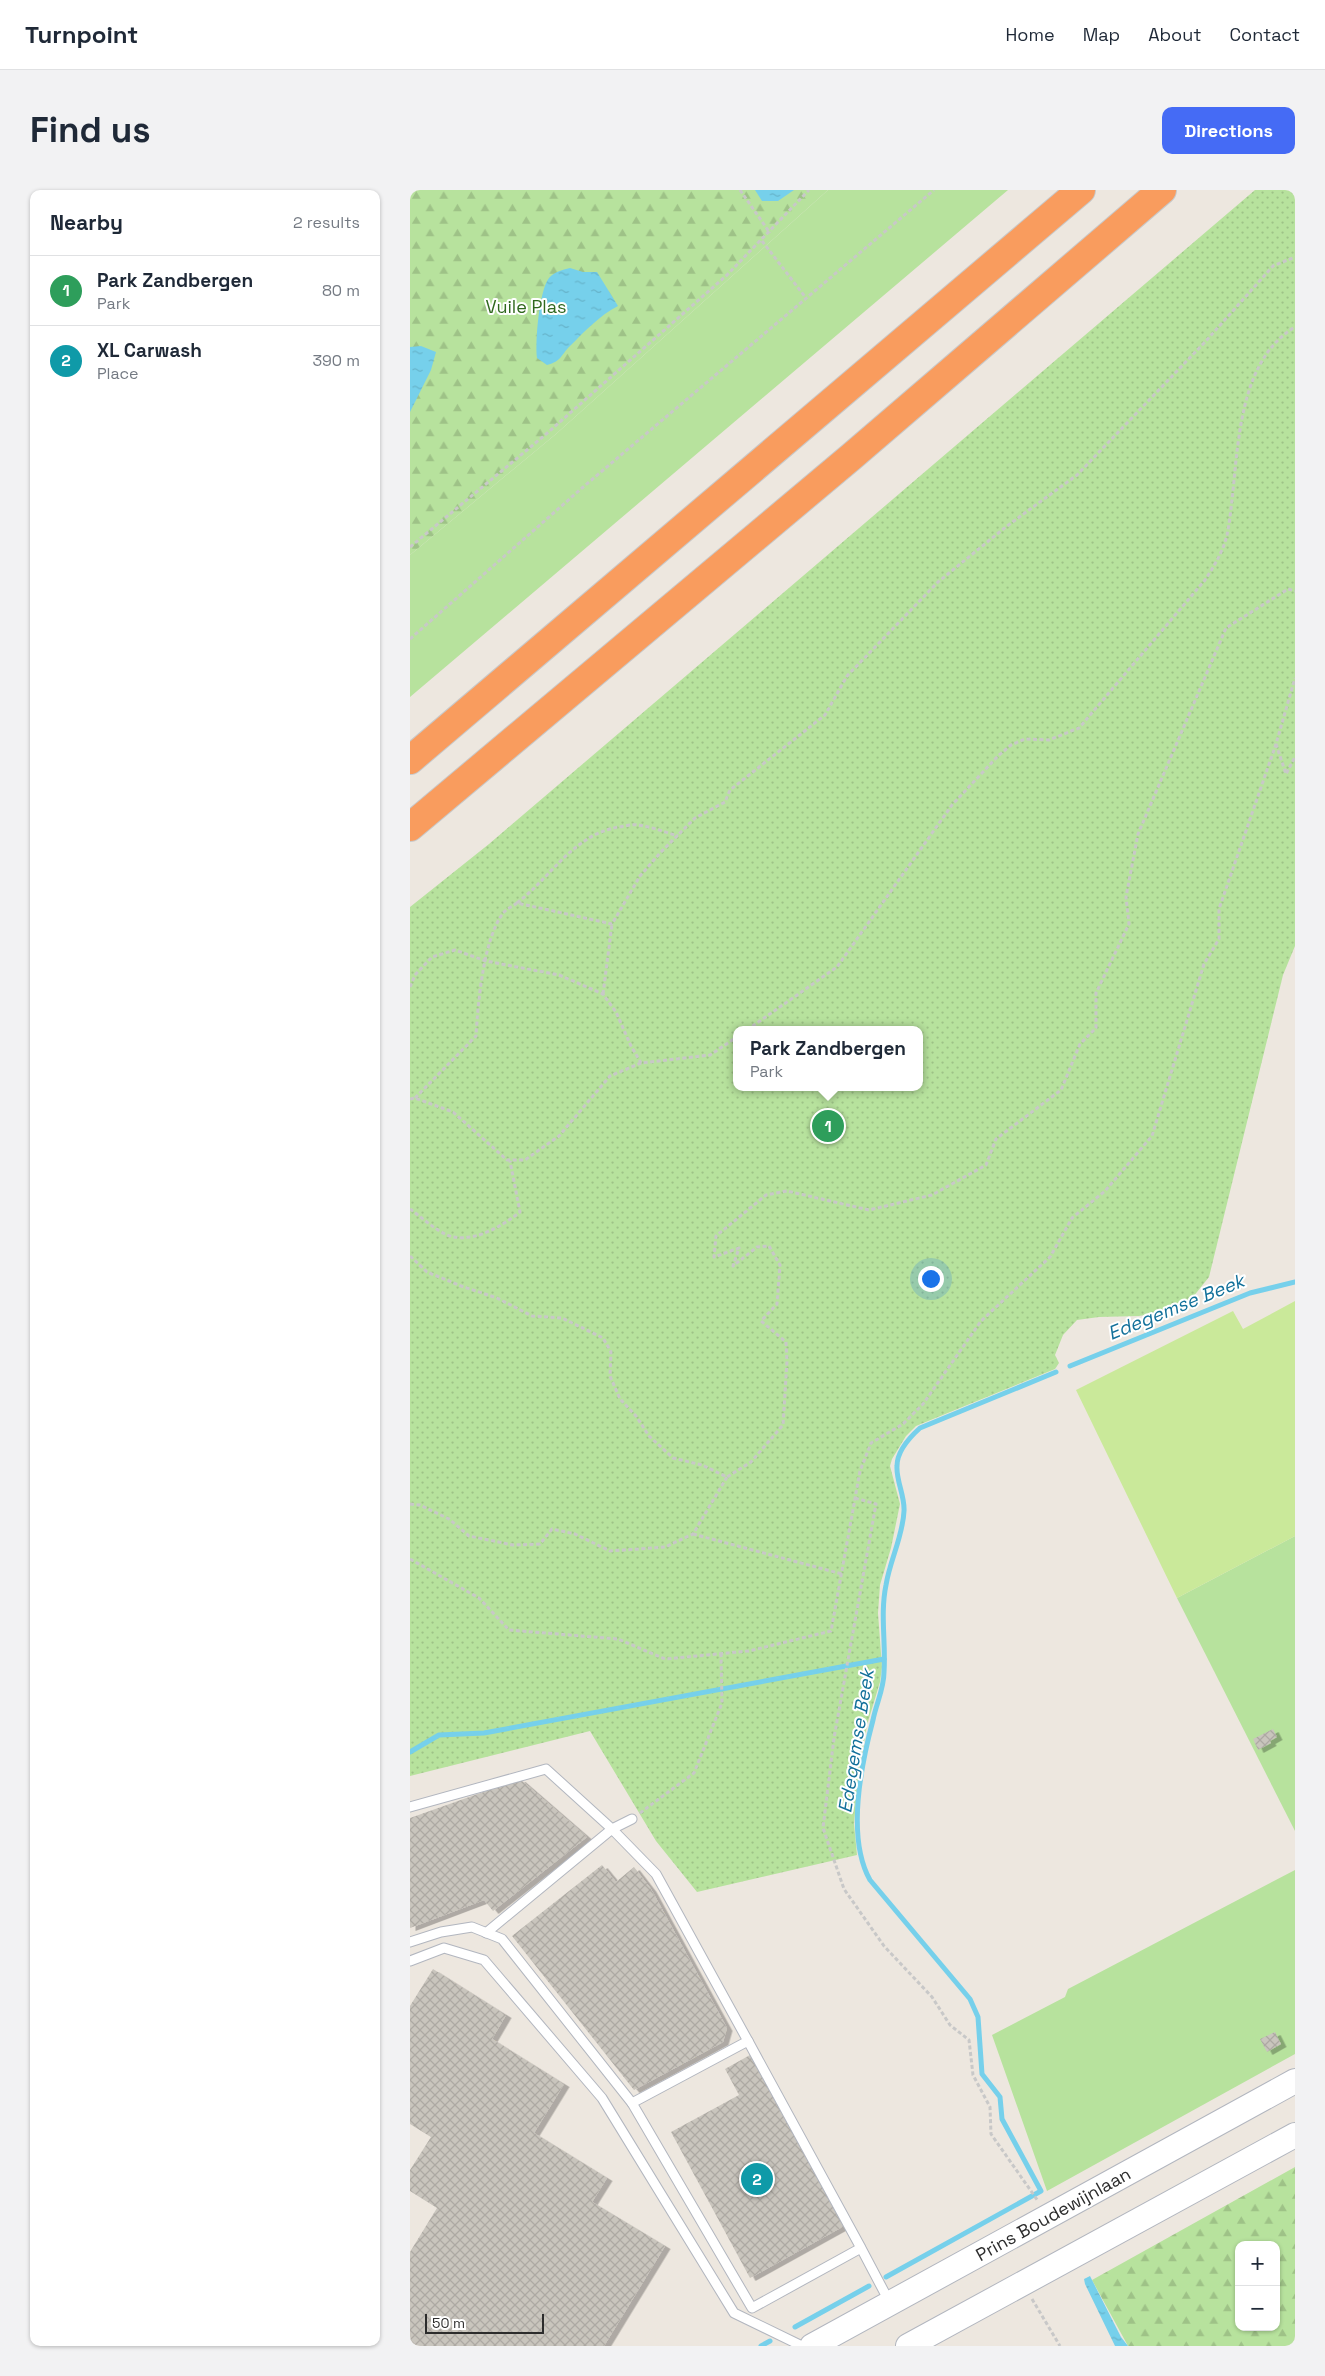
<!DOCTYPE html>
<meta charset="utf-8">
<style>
:root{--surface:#fff;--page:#f2f2f3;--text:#1f2937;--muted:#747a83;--line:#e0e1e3;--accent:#456bf5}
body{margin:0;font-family:"Space Grotesk",sans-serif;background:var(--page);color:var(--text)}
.controls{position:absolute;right:15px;bottom:15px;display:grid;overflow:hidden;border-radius:10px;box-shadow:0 1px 4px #0004}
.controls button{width:45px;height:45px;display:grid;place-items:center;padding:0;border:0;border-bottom:1px solid var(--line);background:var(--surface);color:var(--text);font:25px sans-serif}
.scale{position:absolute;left:15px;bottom:12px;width:119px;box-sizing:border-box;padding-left:5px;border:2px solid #2c2c2c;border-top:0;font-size:14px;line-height:18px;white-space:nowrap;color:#2c2c2c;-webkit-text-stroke:4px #fff;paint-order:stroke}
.you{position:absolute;left:520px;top:1088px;width:18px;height:18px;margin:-12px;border:4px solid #fff;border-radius:50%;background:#1a73e8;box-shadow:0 0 0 8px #1a73e833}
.badge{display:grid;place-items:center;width:32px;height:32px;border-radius:50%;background:var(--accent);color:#fff;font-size:16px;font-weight:700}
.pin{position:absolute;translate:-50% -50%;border:2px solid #fff;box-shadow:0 1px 5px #0006}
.popup{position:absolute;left:323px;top:836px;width:190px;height:65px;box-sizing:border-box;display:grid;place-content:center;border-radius:10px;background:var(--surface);filter:drop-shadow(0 1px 4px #0005);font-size:16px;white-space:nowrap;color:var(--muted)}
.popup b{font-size:19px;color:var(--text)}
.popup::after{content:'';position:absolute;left:50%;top:100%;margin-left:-10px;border:10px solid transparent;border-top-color:var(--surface)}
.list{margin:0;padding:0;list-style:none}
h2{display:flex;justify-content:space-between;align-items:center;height:65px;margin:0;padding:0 20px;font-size:21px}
h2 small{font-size:16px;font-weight:400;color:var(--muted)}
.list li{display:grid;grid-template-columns:32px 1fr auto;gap:15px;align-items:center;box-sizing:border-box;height:70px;padding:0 20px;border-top:1px solid var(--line)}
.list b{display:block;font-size:19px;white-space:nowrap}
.list p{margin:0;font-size:16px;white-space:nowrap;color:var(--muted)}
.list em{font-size:16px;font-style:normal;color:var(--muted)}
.map{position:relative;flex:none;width:885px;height:2156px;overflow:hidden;border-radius:10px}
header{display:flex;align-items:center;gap:30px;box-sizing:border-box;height:70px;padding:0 25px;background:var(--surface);border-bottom:1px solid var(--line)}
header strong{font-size:24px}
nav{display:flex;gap:28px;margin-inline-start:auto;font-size:18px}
.intro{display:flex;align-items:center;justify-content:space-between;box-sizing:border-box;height:120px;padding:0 30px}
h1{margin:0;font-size:35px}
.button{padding:12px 22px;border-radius:10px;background:var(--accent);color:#fff;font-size:18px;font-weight:700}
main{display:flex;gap:30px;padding:0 30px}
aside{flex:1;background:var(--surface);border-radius:10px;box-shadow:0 1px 4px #0004}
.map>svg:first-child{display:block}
.grass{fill:#b7e29d}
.forest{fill:url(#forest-firs);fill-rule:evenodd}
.park{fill:url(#park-dots);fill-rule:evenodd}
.pitch{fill:#cae99a}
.water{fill:url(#water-ripples)}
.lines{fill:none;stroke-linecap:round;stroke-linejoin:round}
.stream{stroke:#76d0eb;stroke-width:5}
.building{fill:url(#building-cross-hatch);filter:url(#shadow)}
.service-casing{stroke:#b2b6bf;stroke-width:11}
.secondary-casing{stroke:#b2b6bf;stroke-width:26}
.motorway-casing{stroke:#c8c8c8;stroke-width:30}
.path{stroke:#c8c8c8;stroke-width:3;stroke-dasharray:4 2.5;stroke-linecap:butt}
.service{stroke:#fff;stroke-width:9}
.secondary{stroke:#fff;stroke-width:24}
.motorway{stroke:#f99c5e;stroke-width:28}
.labels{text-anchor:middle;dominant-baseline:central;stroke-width:4;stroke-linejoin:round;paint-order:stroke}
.park-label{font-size:18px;fill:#2f681d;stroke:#fff}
.street-label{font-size:18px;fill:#2c2c2c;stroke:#fff}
.water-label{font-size:19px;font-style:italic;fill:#12709a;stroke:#fff}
</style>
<header>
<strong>Turnpoint</strong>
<nav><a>Home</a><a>Map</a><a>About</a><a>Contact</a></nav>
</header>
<div class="intro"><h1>Find us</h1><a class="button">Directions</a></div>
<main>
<aside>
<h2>Nearby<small>2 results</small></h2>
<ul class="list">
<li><span class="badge" style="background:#2e9e5b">1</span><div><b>Park Zandbergen</b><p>Park</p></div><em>80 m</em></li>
<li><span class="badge" style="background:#0f9aa8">2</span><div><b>XL Carwash</b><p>Place</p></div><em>390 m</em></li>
</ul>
</aside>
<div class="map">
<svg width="885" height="2156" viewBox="0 0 885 2156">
<defs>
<pattern id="forest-firs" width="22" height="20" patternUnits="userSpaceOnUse" patternTransform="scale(1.25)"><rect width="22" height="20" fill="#b7e29d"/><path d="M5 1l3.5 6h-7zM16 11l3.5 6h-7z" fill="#9ec287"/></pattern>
<pattern id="park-dots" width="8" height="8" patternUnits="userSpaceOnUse" patternTransform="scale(1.25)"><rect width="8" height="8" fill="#b7e29d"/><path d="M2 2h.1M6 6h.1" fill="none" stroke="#9ec287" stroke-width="1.8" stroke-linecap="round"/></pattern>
<pattern id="water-ripples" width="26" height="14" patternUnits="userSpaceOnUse" patternTransform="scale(1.25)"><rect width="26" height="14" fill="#76d0eb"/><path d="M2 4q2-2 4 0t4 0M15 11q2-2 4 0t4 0" fill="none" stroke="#66b3ca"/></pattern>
<pattern id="building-cross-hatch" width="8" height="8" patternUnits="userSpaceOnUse" patternTransform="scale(1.25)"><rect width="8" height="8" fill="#c9c5bd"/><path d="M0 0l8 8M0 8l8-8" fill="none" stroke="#ada9a3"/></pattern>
<filter id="shadow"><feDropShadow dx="5.5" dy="3" stdDeviation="0" flood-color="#0004"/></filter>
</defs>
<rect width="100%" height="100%" fill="#ede7df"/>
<g class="grass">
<polygon points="418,0 598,0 0,507 0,365 146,244"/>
<polygon points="885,1346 885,1641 767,1408"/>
<polygon points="885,1680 885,1864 637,2001 582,1845 655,1807 658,1799"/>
</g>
<g class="forest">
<polygon points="0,0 418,0 146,244 0,365"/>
<path d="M885,1977V2156H718L682,2090ZM829,2055H866V2137H829Z"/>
</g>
<path class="park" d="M845,0H885V756L873,785L799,1087L783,1107L757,1121L729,1126L689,1127L667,1130L653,1145L645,1165L649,1173L645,1179L506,1236L496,1246L482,1269L480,1276L490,1314L481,1358L470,1395L468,1423L472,1477L470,1492L457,1535L448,1587L444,1634L447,1665L287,1702L246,1651L180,1541L0,1586V717L79,654ZM327,840H509V897H327Z"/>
<polygon class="pitch" points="885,1111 885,1346 767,1408 666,1200 823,1121 833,1139"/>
<g class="water">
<polygon points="345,0 384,0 368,11 352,11"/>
<path d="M160,78L173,82H187L208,116C190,125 174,142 160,156C150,166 152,171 137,175L127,168C125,152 129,101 139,88C144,82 152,80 160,78Z"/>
<polygon points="11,156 26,162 21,180 0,222 0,157"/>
<polygon points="680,2086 711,2147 718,2156 705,2156 675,2094 674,2089"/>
</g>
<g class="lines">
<g class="stream">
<polyline points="660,1176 840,1103 885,1092"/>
<polyline points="0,1562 29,1545 74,1543 474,1469"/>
<path d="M476,2087L631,2001L592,1929L590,1907L572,1884L568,1827L560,1809L460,1690C436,1647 451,1575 463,1530C466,1514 474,1499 474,1482C476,1453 470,1424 476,1395C480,1370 493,1346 494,1321C495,1306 486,1291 487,1276C487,1262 500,1247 510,1238L646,1182"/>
<polyline points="385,2137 459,2096"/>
<polyline points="351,2156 360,2151"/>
</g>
</g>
<g class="building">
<polygon points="863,1539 867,1547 860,1551 861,1553 848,1560 843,1549"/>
<polygon points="110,1589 177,1647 83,1721 74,1710 0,1738 0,1628"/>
<polygon points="192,1675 206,1692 224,1677 241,1699 317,1838 313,1852 224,1900 102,1746"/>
<polygon points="23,1779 96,1825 82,1849 154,1894 124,1943 197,1988 182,2012 255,2056 194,2156 0,2156 0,2062 27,2018 0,2001 0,1980 21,1947 0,1934 0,1816"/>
<polygon points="865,1842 871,1854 857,1862 850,1849"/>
<polygon points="340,1865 434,2036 340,2088 261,1942 329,1905 315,1879"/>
</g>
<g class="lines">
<g class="service-casing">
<g id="service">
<polyline points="0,1617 136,1579 202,1639 222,1629"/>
<polyline points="76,1743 202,1639 246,1684 338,1851"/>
<polyline points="0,1752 31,1742 62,1737 92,1749 222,1913"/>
<polyline points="0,1771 34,1758 74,1770 192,1908 324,2123 392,2156"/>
<polyline points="451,2058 338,1851 222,1913 342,2118 451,2058 480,2113"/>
</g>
</g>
<g class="secondary-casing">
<g id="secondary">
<polyline points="402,2156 885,1891"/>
<polyline points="498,2156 885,1945"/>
</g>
</g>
<g class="motorway-casing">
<g id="motorway">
<polyline points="0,570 671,0"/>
<polyline points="0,637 441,267 752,0"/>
</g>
</g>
<g class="path">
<polyline points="330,0 360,43"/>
<polyline points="352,51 396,108"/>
<polyline points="0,357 135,245 317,85 399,0"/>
<polyline points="0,449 172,298 524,0"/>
<polyline points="866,554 876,584 885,567"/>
<path d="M107,713C141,687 164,644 209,637C215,636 222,634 228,635C242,637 255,642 268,646"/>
<polyline points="0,797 5,785 22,767 45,760 76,771 149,785 193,804 206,822 221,856 231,873"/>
<polyline points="193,804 202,734"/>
<path d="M337,840L427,777L542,615L588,566L601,555L615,549L639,550L669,538L795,390C804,376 813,362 817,345C830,280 820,176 885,137"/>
<path d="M5,908L66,846C68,814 73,748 94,722C97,719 103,716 107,713L202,734L230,686L250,663L285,628L315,612L320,600L415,525L437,486L528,392L597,336L667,285L795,152L863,76L885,67"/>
<polyline points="0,909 5,908 43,922 97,970 115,970 149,946 200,886 231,873 300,865 327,847"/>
<path d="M0,1019C11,1027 23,1038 35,1044C59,1056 91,1037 110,1022L100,971"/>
<polyline points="0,1066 17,1082 51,1096 87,1108 122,1126 152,1128 193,1148 201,1162 200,1186 210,1209 226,1226 239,1246 263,1268 292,1275 317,1287 341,1272 373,1235 377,1171 376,1152 351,1131 367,1114 370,1075 359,1056 347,1057 323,1076 329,1058 304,1067 306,1046 356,1005 377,1001 459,1020 522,1005 576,975 586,949 651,900 670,854 686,838 686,803 719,734 716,707 728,644 816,438 878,399 885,401"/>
<polyline points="445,1308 466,1314 424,1548 413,1638 434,1699 474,1756 522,1807 540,1835 559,1850 563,1885 580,1917 581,1944 628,2011"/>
<polyline points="0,1314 10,1315 39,1329 59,1346 103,1355 130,1354 142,1339 165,1344 200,1361 255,1357 283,1344 317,1287"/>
<polyline points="283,1344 432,1384"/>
<polyline points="0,1369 69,1408 99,1440 208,1449 255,1469 339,1461 421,1441 450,1281 461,1253 493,1234 513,1214 571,1131 640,1067 662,1028 695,1001 742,946 794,774 809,749 809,719 866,554 885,488"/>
<polyline points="230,1623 284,1583 312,1513 311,1464"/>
<polyline points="622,2109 650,2156"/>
</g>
<use href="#service" class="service"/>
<use href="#secondary" class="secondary"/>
<use href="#motorway" class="motorway"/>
</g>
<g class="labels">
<g class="park-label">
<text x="116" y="116">Vuile Plas</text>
</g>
<g class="street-label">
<text transform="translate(643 2024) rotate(-29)">Prins Boudewijnlaan</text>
</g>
<g class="water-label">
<text transform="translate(766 1117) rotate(-22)">Edegemse Beek</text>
<text transform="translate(446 1551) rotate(-81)">Edegemse Beek</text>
</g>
</g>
</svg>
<div class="controls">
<button>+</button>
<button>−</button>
</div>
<div class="scale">50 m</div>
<div class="you"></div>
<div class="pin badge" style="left:418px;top:936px;background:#2e9e5b">1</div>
<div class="popup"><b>Park Zandbergen</b>Park</div>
<div class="pin badge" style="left:347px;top:1989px;background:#0f9aa8">2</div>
</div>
</main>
